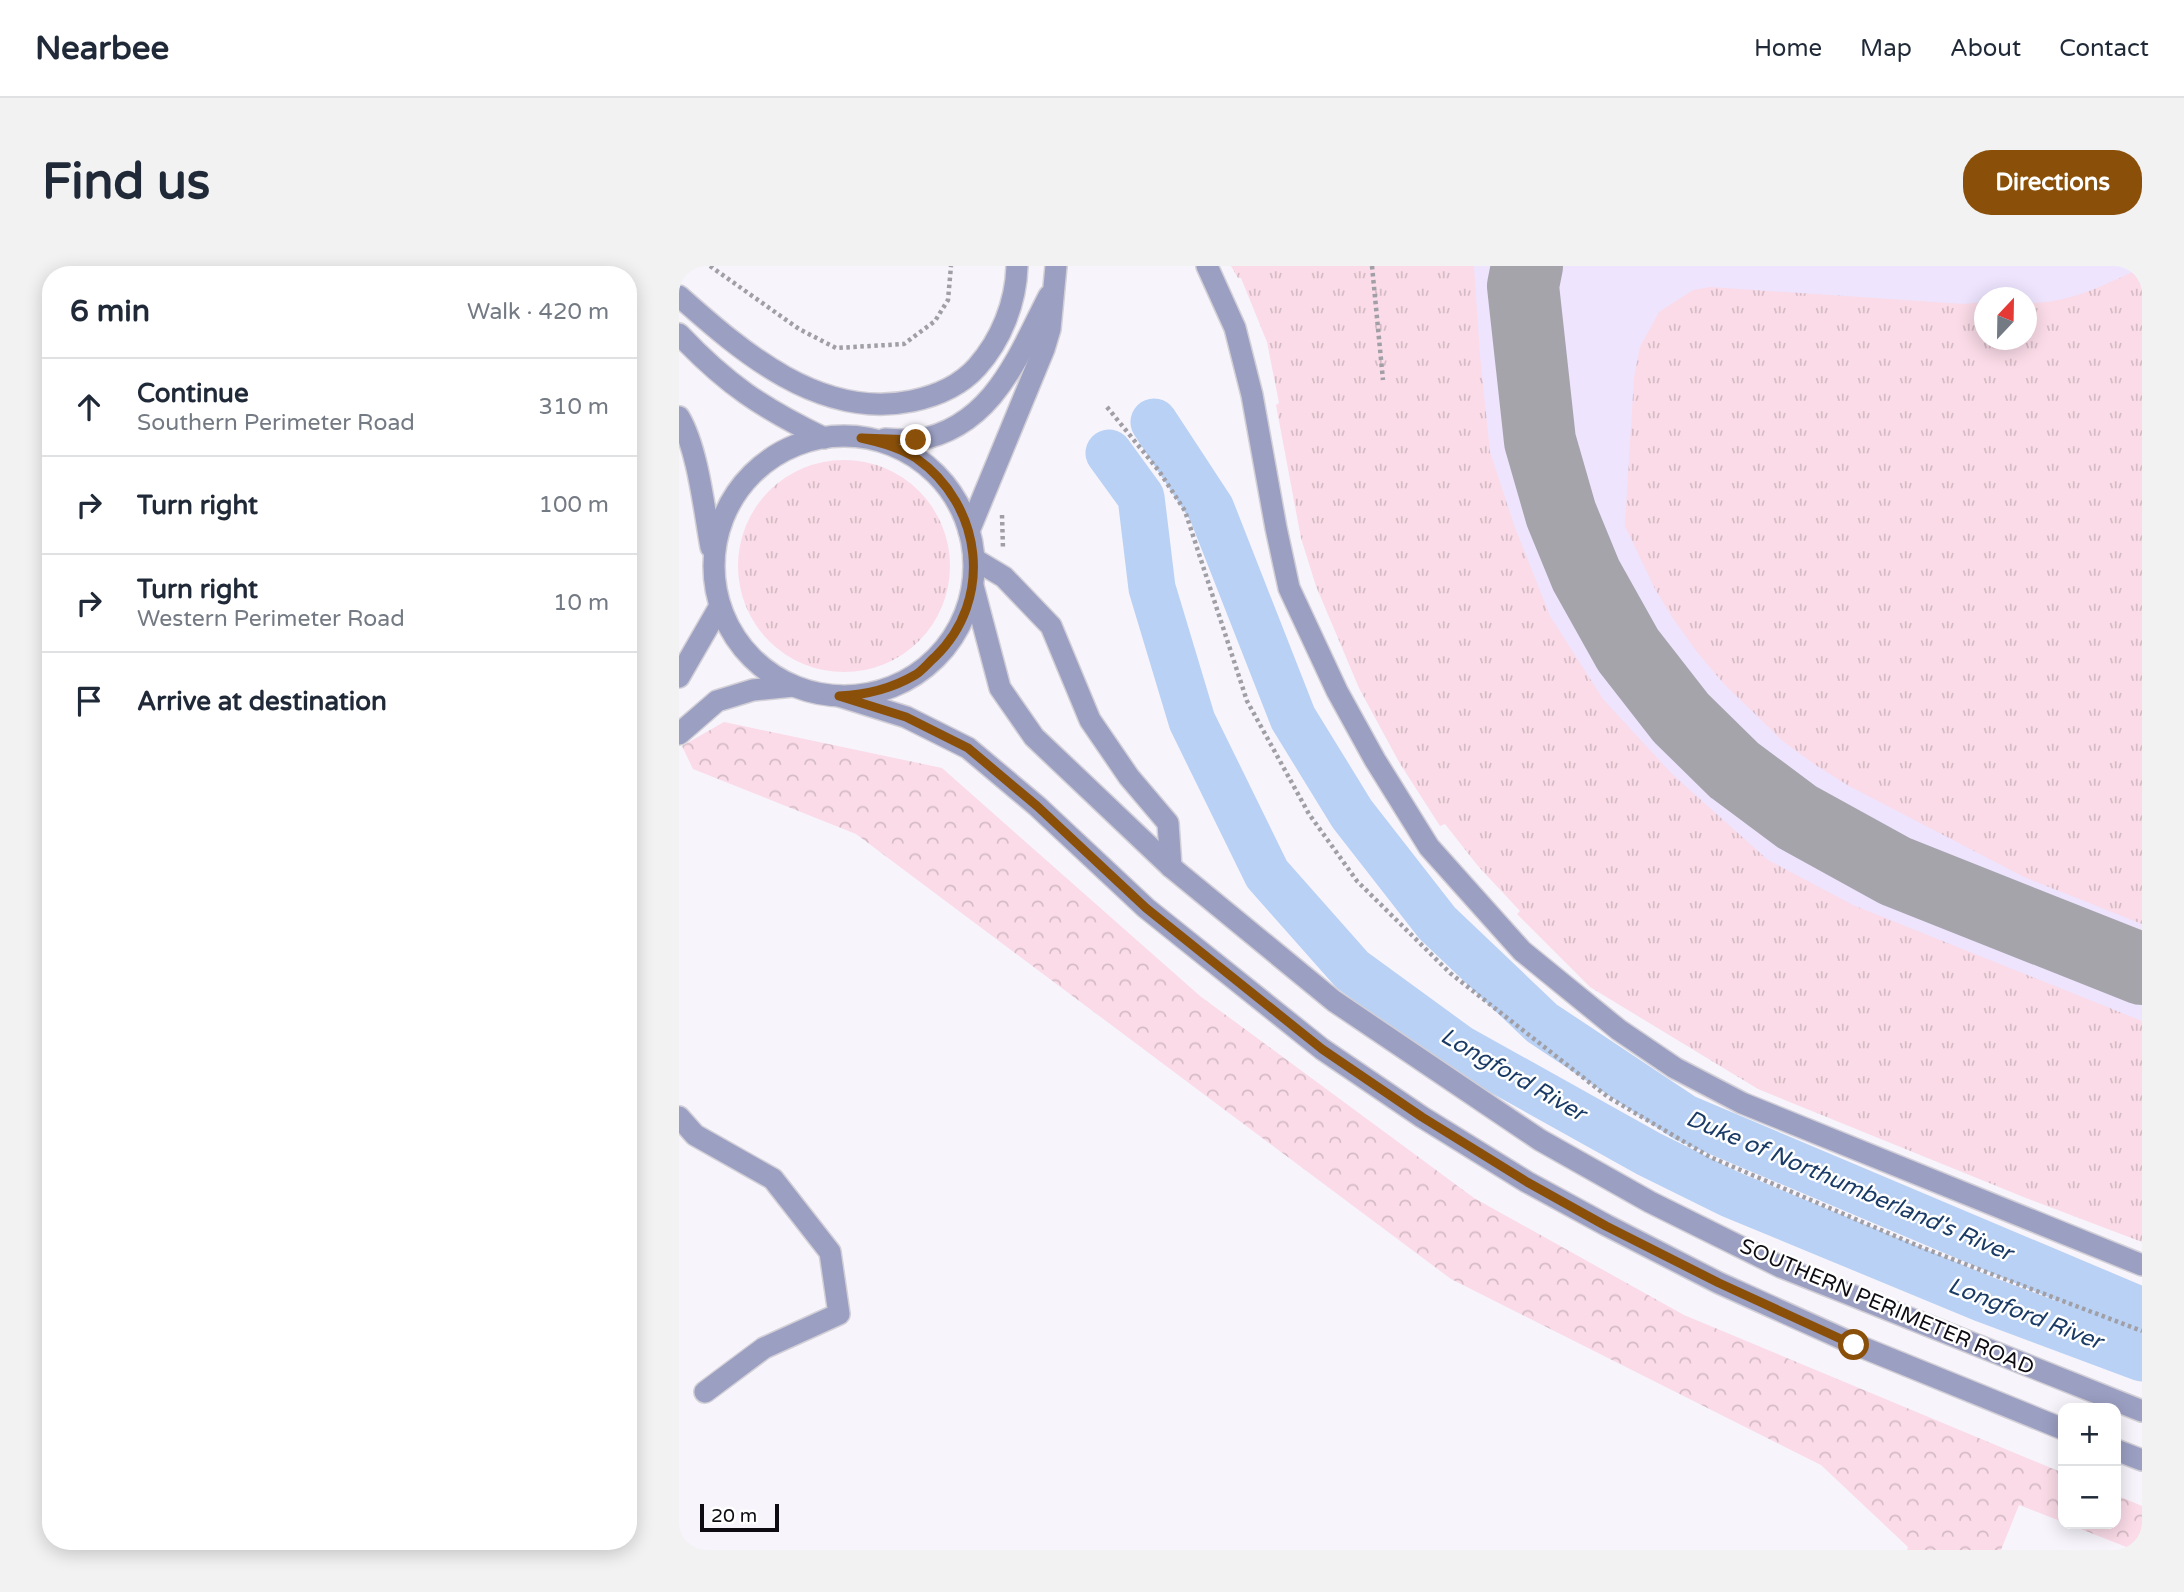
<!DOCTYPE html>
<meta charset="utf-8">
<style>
:root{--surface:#fff;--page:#f2f2f3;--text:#1f2937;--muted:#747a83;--line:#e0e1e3;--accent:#8a5009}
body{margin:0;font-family:"Varela Round",sans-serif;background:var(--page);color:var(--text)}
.controls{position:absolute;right:21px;bottom:21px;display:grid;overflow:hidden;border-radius:14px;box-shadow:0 4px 18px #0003}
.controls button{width:63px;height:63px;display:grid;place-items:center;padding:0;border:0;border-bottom:2px solid var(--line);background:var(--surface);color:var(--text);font:35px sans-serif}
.compass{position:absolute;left:1295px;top:21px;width:63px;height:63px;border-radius:50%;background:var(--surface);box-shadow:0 4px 18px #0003;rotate:22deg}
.scale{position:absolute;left:21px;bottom:18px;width:79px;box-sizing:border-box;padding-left:7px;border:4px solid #0e0c12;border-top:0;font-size:19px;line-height:24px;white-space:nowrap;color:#0e0c12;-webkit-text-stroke:5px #fff;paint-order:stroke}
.stop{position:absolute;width:21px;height:21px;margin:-16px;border:5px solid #8a5009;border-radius:50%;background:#fff}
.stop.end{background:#8a5009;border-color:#fff;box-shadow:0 2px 7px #0008}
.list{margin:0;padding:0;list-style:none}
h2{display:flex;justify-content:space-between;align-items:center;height:91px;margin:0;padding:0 28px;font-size:30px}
h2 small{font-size:23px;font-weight:400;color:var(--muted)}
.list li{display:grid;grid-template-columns:46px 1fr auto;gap:21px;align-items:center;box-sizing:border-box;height:98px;padding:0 28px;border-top:2px solid var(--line)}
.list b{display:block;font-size:26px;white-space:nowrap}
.list p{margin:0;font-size:23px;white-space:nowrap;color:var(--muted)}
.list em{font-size:23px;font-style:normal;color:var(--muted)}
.icon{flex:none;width:38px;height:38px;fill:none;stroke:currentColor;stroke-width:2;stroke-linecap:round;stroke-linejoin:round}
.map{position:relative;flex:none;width:1463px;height:1284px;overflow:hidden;border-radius:28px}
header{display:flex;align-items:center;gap:42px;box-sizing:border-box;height:98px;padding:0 35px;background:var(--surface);border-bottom:2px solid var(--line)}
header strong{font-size:33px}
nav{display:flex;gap:38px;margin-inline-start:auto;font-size:24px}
.intro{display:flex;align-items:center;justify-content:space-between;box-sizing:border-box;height:168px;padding:0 42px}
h1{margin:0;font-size:49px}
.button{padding:18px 32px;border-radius:28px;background:var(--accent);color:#fff;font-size:24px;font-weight:700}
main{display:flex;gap:42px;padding:0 42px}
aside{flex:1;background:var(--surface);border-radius:28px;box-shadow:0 4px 18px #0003}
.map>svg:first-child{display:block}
.built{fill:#eee4fe;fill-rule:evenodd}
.grass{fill:url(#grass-tufts)}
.forest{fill:url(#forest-crowns)}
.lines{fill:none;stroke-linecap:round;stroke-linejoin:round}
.river{stroke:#b8d1f4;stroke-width:47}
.taxiway{stroke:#a6a4ab;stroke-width:72}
.minor-casing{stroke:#d2cfd7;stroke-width:24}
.path{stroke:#a19fa6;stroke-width:4.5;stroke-dasharray:3.5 3.5;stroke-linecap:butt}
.minor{stroke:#9b9fc2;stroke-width:21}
.route{stroke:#8a5009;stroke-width:9}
.labels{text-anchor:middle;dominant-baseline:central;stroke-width:5;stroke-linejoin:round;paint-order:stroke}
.street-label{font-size:21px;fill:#0e0c12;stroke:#fff}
.water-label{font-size:23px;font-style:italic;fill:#1a3b66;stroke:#fff}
</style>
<header>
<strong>Nearbee</strong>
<nav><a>Home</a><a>Map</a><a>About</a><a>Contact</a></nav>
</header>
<div class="intro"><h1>Find us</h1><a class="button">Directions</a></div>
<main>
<aside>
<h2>6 min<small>Walk · 420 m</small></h2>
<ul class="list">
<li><svg class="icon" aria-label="ahead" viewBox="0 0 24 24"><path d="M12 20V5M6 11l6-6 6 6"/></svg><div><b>Continue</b><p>Southern Perimeter Road</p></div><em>310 m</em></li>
<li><svg class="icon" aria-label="right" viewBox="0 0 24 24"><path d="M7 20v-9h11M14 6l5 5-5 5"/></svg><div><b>Turn right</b></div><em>100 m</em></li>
<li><svg class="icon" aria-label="right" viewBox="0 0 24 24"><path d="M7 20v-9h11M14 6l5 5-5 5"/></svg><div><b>Turn right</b><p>Western Perimeter Road</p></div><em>10 m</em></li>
<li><svg class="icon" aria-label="arrive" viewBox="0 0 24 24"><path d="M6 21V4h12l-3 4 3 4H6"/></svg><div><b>Arrive at destination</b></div></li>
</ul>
</aside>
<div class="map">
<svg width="1463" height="1284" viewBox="0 0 1463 1284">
<defs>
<pattern id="grass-tufts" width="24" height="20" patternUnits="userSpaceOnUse" patternTransform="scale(1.75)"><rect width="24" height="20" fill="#fadbe7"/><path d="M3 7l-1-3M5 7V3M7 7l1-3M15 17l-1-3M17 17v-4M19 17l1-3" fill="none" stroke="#d5bbc5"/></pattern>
<pattern id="forest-crowns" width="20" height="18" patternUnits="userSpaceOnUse" patternTransform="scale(1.75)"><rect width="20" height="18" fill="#fadbe7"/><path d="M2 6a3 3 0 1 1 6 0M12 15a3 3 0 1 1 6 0" fill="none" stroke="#d5bbc5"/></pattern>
</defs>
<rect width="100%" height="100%" fill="#f7f4fc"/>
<path class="built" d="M615,0H1463V954L1108,816ZM1306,32H1348V74H1306Z"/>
<g class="grass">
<polygon points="552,0 795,0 801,90 811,186 835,259 871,350 924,433 993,508 1089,594 1174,639 1463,755 1463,976 1347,932 1079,823 911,721 838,648 841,645 799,600 766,558 761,560 720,496 680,422 637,320 622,272 597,139 600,137 588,76 562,12 559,12"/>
<path d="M1463,1V658L1345,611L1170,520L1138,500L1105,476L1045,418L1018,386L995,354L976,323L946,260L955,111L961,81L980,46L1014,24L1031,21L1285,38L1305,36L1306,74H1348V37C1388,38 1427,19 1463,1Z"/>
<circle cx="165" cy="300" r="106"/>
</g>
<g class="forest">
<polygon points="45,456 263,502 521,730 795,932 1005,1049 1384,1207 1384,1256 1340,1239 1322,1284 1228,1284 1229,1281 1142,1199 772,1013 177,568 14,503 3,480"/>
<polygon points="1437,1229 1463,1240 1463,1284 1455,1284 1389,1258 1437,1258"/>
</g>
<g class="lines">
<g class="river">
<polyline points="475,156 532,243 614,452 673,548 758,657 863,757 1006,852 1463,1045"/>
<polyline points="430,187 462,231 473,322 513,455 588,608 673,704 780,782 970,888 1051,928 1305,1033 1463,1092"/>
</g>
<polyline class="taxiway" points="848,0 844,20 861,175 882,248 907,309 949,384 1002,452 1055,504 1118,551 1216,605 1463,703"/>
<g class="minor-casing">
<g id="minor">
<polyline points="528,0 556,62 573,129 597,262 610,322 658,425 696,494 750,581 843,685 940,764 996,802 1063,837 1463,999"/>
<path d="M0,30C63,86 141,154 233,135C257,130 281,120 298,101C322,74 337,37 338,0"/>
<path d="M0,68C47,118 83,142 145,172"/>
<path d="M0,151C19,183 25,243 32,281"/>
<circle cx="165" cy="300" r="130"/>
<path d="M206,173C216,173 228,175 238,174C314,161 339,90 370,30"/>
<polyline points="290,265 365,83 371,63 377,0"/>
<polyline points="295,293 325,311 372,360 411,454 450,511 489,557 492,601"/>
<polyline points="294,320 321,422 355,471 492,601 655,735 861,874 971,936 1102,1001 1463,1145"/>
<polyline points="0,411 41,340"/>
<polyline points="160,430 227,451 289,482 358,540 467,642 643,783 743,851 848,916 927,959 1040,1017 1175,1078 1384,1163"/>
<polyline points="0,468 38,435 74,424 114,420"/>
<polyline points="0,851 16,869 94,913 151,986 160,1048 85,1082 26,1126"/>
<polyline points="1437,1184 1463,1194"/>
</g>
</g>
<g class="path">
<polyline points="31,0 120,63 157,82 225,78 256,55 269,34 272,0"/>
<polyline points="693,0 704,114"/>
<polyline points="428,141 480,205 506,245 568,435 630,548 678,615 771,707 929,831 1031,891 1244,982 1463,1065"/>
<polyline points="323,249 324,283"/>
</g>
<use href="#minor" class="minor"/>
</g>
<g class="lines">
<path class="route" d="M237,174L182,172C201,176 220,181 237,192C304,239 315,334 256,391C249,397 243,405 236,409C212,423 187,429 160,430L227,451L289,482L358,540L467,642L643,783L743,851L848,916L927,960L1040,1017L1175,1079"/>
</g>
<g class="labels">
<g class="street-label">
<text transform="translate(1208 1041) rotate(23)">SOUTHERN PERIMETER ROAD</text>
</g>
<g class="water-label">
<text transform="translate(834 809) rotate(30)">Longford River</text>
<text transform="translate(1170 920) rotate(23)">Duke of Northumberland's River</text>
<text transform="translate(1346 1048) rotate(21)">Longford River</text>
</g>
</g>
</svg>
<div class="controls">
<button>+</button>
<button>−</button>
</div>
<svg class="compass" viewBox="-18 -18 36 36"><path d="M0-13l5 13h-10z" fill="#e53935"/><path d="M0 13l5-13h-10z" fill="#747a83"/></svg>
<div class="scale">20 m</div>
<div class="stop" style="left:1175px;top:1079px"></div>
<div class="stop end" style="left:237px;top:174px"></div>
</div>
</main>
